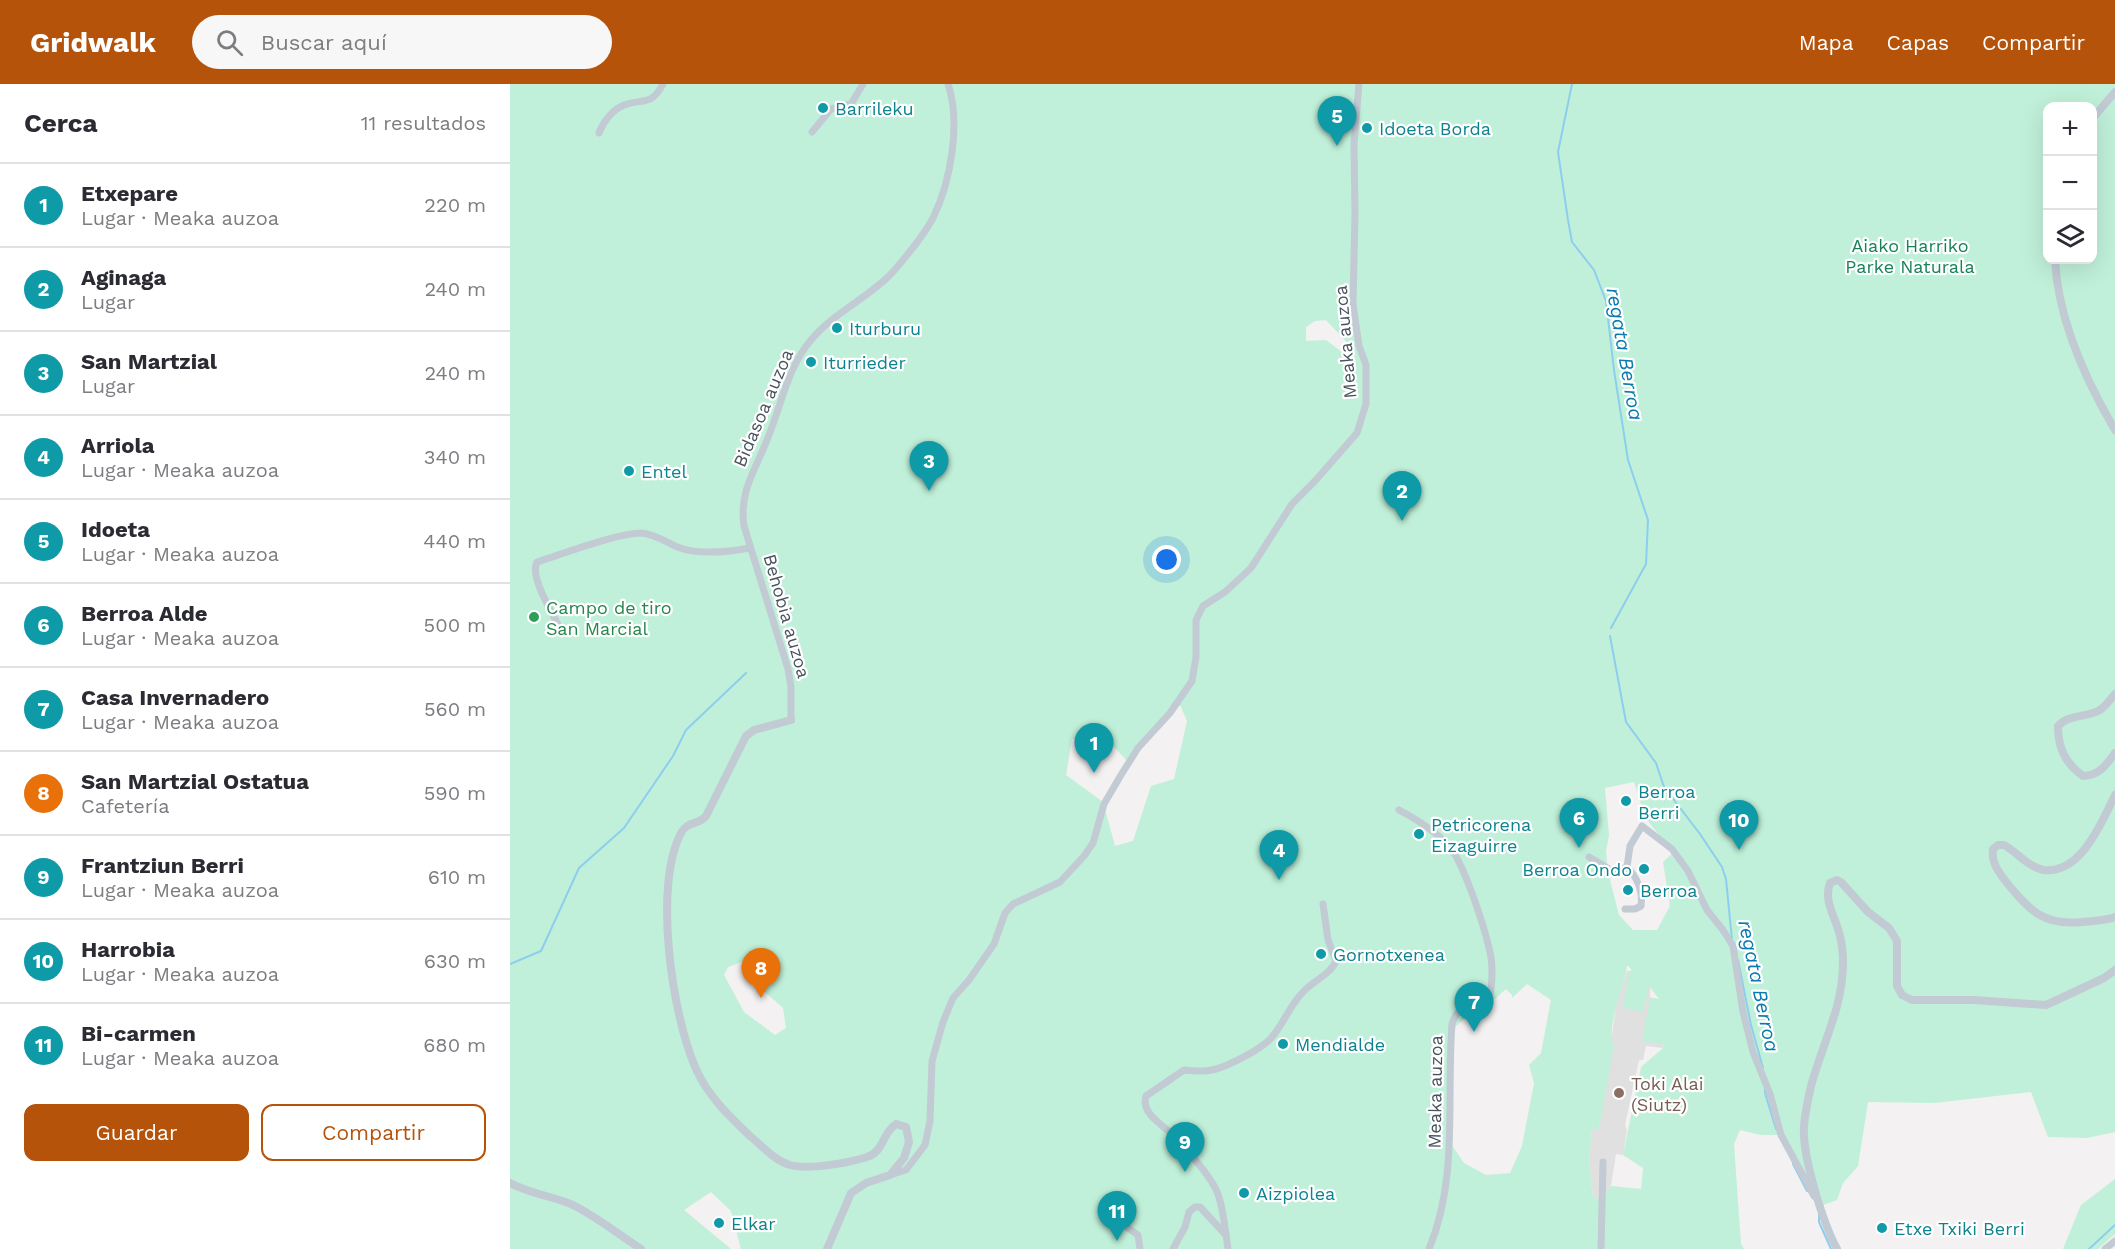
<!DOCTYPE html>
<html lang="es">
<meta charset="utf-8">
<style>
:root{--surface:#fff;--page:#f7f7f7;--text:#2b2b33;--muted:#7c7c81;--line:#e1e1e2;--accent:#b45309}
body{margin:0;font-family:"Work Sans",sans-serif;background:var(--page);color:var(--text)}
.controls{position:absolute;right:18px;top:18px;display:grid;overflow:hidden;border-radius:12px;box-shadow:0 6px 24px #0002}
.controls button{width:54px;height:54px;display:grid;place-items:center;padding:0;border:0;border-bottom:2px solid var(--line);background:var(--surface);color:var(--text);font:30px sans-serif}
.you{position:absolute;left:657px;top:476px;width:21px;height:21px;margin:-15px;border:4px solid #fff;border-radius:50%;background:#1a73e8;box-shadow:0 0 0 9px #1a73e833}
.badge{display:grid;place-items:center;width:39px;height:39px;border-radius:50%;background:var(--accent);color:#fff;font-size:20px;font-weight:700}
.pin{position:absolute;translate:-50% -50px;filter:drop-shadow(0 2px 3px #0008)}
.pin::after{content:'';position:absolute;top:32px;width:21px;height:18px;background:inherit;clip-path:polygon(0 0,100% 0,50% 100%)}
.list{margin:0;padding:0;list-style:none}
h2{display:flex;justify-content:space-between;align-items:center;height:78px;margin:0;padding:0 24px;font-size:26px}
h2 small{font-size:20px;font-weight:400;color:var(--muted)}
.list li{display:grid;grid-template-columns:39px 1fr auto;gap:18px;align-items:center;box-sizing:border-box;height:84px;padding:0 24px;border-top:2px solid var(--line)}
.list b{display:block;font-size:22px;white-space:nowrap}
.list p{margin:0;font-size:20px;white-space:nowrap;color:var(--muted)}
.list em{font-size:20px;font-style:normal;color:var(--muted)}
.actions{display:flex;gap:12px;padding:18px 24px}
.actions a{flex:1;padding:14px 0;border:2px solid var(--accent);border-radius:12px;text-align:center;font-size:21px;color:var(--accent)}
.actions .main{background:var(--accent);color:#fff}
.icon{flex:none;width:33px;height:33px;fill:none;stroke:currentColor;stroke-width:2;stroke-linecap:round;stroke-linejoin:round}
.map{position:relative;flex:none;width:1605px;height:1165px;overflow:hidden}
header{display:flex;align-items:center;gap:36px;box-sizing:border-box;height:84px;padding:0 30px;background:var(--accent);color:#fff}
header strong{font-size:28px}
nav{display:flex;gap:33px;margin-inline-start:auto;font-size:21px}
.search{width:420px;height:54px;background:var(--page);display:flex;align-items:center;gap:15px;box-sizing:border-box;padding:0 21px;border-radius:33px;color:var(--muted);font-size:22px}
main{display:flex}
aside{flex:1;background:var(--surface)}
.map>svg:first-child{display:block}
.education{fill:#e1e0e0}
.green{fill:#c0f0d9;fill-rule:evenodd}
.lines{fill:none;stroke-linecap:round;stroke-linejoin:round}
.stream{stroke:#8dceee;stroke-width:2}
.minor{stroke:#c2cad3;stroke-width:7}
.tertiary{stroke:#c2cad3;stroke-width:8}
.culture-dot{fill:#0f9aa8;stroke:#fff;stroke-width:2}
.leisure-dot{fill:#2e9e5b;stroke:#fff;stroke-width:2}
.education-dot{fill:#8d6e63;stroke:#fff;stroke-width:2}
.labels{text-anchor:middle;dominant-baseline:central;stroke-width:4.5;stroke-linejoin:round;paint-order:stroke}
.culture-label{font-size:18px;fill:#0d838f;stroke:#fff;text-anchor:start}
.park-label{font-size:18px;fill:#16835a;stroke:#fff}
.street-label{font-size:18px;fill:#49525f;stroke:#fff}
.leisure-label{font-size:18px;fill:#27864d;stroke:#fff;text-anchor:start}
.education-label{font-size:18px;fill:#785e54;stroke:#fff;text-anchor:start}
.water-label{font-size:20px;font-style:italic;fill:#0b7ab0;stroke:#fff}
</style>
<header>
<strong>Gridwalk</strong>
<div class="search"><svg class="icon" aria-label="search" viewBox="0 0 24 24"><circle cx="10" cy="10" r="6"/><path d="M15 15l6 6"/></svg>Buscar aquí</div>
<nav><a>Mapa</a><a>Capas</a><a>Compartir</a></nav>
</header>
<main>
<aside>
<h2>Cerca<small>11 resultados</small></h2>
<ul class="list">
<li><span class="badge" style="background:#0f9aa8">1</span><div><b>Etxepare</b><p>Lugar · Meaka auzoa</p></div><em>220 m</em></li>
<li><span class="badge" style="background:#0f9aa8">2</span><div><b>Aginaga</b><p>Lugar</p></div><em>240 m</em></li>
<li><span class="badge" style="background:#0f9aa8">3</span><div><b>San Martzial</b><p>Lugar</p></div><em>240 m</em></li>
<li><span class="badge" style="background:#0f9aa8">4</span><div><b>Arriola</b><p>Lugar · Meaka auzoa</p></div><em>340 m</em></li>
<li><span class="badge" style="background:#0f9aa8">5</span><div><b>Idoeta</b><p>Lugar · Meaka auzoa</p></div><em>440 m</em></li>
<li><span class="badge" style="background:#0f9aa8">6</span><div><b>Berroa Alde</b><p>Lugar · Meaka auzoa</p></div><em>500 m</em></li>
<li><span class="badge" style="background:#0f9aa8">7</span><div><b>Casa Invernadero</b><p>Lugar · Meaka auzoa</p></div><em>560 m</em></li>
<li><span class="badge" style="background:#e8710a">8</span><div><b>San Martzial Ostatua</b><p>Cafetería</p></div><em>590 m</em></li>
<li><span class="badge" style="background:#0f9aa8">9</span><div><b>Frantziun Berri</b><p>Lugar · Meaka auzoa</p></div><em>610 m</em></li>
<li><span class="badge" style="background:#0f9aa8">10</span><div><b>Harrobia</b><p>Lugar · Meaka auzoa</p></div><em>630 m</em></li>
<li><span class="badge" style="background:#0f9aa8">11</span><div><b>Bi-carmen</b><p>Lugar · Meaka auzoa</p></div><em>680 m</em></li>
</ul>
<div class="actions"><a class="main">Guardar</a><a>Compartir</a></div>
</aside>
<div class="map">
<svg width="1605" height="1165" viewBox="0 0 1605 1165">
<rect width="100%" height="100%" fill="#f3f1f1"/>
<polygon class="education" points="1117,887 1141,889 1140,913 1161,918 1153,964 1136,962 1133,976 1129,976 1115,1041 1117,1046 1113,1071 1106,1070 1099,1114 1093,1116 1083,1113 1079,1078 1082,1045 1089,1046 1106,922"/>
<g class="green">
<path d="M0,0H1605V1048L1577,1054L1538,1053L1521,1008L1424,1019L1358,1018L1348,1082L1333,1099L1327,1116L1310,1122L1271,1051H1251L1230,1046L1224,1060L1231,1160L1234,1165H719L717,1152L713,1155L715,1165H231L221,1127L201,1108L174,1126L221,1165H0ZM1538,22H1582V176H1538ZM816,236L843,265L842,270L833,269L816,256L796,257V243L805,237ZM670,621L677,637L664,695L641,702L623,757L605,762L593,718L556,691L562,655L594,652L618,678ZM1124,698L1135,733L1163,769L1153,778L1160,822L1147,846H1123L1109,831L1098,788L1096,767L1099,751L1095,704ZM234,877L244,898L273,924L276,944L265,951L234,928L214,891L218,883ZM1117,881L1122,886L1119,887L1113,924L1133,928L1139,902L1149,915L1140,914L1132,957L1154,961L1153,964L1131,983L1113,1071L1133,1084L1131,1105L1101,1102L1093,1116L1083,1113L1079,1078L1082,1046H1089L1104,960C1095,944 1116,900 1117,881ZM1017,900L1041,916L1031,969L1019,981L1024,999L1012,1062L1000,1089L976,1091L954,1079L941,1060L944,944L956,933L969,929L996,905L1002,911V914Z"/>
<polygon points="1605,1095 1605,1150 1588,1165 1553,1165 1571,1121"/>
</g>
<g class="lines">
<g class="stream">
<polyline points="1062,0 1048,68 1058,136 1062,158 1084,186 1096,217 1104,286 1118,376 1138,436 1136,480 1101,544"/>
<polyline points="1100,552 1116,638 1146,679 1154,703 1190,750 1212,783 1216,795 1222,856"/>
<polyline points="1228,876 1241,941 1253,984"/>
<polyline points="0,880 31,867 69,784 114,744 163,672 176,646 236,589"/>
<polyline points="1255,1005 1255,1009 1266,1045"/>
<polyline points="1283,1080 1297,1107"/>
<polyline points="1309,1130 1309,1138 1321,1165"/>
<polyline points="1579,1165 1605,1141"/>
</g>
<g class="minor">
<polyline points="302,48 321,25 341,20 353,0"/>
<path d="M89,49C93,38 102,26 114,21C133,14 141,23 153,0"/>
<path d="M50,545C43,529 19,493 27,478C52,470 108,449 131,449C146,450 157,459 170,464C191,471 218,468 240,464"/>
<path d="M281,636V603L278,585L234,442C229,407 245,387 257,356C271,323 277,284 301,256C323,229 358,214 382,189C395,174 414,151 423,134C441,97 451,39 438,0"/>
<path d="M889,726C906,735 925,747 938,761C953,776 974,842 979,864C983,878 983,899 979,914C961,921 948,920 942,940C936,1017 949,1092 919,1165"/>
<polyline points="1079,773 1104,788 1117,783 1120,762 1132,742 1162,765 1178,787 1197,826 1213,846 1223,862 1233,928 1243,968 1260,1010 1271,1051 1304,1112"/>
<path d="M1115,825H1125L1131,822C1133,807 1127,793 1117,783"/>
<polyline points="380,1091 396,1086 415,1061 420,1037 422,977 433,938 443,914 459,896 484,860 495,829 503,820 550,798 574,772 583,759 594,720 611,691 628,664 660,629 682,597 686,573 686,536 693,522 715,508 741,484 782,420 805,397 847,349 856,320 856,281 849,262 843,220 845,130 844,60 849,0"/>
<polyline points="601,1132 628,1151 630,1165"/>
<polyline points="663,1165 675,1143 679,1128 685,1123 690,1123 716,1151"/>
<path d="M718,1165C715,1147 714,1127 708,1110C701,1092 679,1069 666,1054C655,1042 630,1030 636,1012L674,986C684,987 692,988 702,986C717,983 752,965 762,953C774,939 780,921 793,908C803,897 821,890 826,877L818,856L813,820"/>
<polyline points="1091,1165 1093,1078"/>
<polyline points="1595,1165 1605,1157"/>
</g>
<g class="tertiary">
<polyline points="1582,35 1605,8"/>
<path d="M1545,176C1548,235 1575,295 1605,346"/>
<path d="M1605,610C1600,615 1595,624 1588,627C1576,633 1557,631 1548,642C1548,664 1555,679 1573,692C1590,691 1596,681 1605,669"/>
<path d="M281,636L244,646L236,652L196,732C189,741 177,737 171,749C143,802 162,931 186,985C198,1012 219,1032 240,1052C252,1062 265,1077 280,1081C299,1086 338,1079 357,1073C374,1068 372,1049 386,1040L396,1043L399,1058L394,1074L380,1091L356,1099L341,1109L317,1165"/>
<path d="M1605,711C1592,738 1571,790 1534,786C1519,784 1507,768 1494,761H1488L1483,765C1481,780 1489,788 1497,799C1520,827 1534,842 1572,838C1584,837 1594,837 1605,833"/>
<path d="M0,1099C20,1110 43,1112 63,1121C87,1133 108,1150 131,1165"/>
<path d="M1327,1165C1313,1139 1292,1072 1294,1042C1295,1030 1298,1015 1301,1002C1312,961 1333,923 1333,879C1333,870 1332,860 1330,852C1326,834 1313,817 1320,799L1327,796L1331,798L1358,828L1379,844L1387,857V902L1392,911L1402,916H1463L1536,921L1594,894L1605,886"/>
</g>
</g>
<g class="culture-dot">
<circle cx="313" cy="24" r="6"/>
<circle cx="857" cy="44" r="6"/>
<circle cx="327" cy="244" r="6"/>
<circle cx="301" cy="278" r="6"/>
<circle cx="119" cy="387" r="6"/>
<circle cx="1116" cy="717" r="6"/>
<circle cx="909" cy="750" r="6"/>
<circle cx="1134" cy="785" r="6"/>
<circle cx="1118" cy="806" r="6"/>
<circle cx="811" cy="870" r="6"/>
<circle cx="773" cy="960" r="6"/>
<circle cx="734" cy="1109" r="6"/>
<circle cx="209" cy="1139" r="6"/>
<circle cx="1372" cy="1144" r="6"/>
</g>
<circle class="leisure-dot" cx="24" cy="533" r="6"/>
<circle class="education-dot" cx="1109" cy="1009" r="6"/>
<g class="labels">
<g class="culture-label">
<text x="325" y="24">Barrileku</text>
<text x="869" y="44">Idoeta Borda</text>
<text x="339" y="244">Iturburu</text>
<text x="313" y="278">Iturrieder</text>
<text x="131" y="387">Entel</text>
<text x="1128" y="707">Berroa<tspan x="1128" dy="21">Berri</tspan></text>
<text x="921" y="740">Petricorena<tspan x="921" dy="21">Eizaguirre</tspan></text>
<text x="1122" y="785" text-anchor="end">Berroa Ondo</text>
<text x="1130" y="806">Berroa</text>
<text x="823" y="870">Gornotxenea</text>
<text x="785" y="960">Mendialde</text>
<text x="746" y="1109">Aizpiolea</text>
<text x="221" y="1139">Elkar</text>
<text x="1384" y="1144">Etxe Txiki Berri</text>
</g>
<g class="park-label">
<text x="1400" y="161">Aiako Harriko<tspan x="1400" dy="21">Parke Naturala</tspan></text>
</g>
<g class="street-label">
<text transform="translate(835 258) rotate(-95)">Meaka auzoa</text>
<text transform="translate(253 324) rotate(-67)">Bidasoa auzoa</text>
<text transform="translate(277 532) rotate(74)">Behobia auzoa</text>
<text transform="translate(925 1008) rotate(-89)">Meaka auzoa</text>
</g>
<g class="leisure-label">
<text x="36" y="523">Campo de tiro<tspan x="36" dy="21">San Marcial</tspan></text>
</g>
<g class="education-label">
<text x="1121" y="999">Toki Alai<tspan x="1121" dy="21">(Siutz)</tspan></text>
</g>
<g class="water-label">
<text transform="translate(1115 270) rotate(80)">regata Berroa</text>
<text transform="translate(1249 902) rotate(78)">regata Berroa</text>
</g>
</g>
</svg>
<div class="controls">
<button>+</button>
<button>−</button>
<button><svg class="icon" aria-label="layers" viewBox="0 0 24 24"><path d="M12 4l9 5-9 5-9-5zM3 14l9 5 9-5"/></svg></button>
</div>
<div class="you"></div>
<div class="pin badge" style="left:584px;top:689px;background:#0f9aa8">1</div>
<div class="pin badge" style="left:892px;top:437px;background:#0f9aa8">2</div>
<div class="pin badge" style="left:419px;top:407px;background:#0f9aa8">3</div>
<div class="pin badge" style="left:769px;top:796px;background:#0f9aa8">4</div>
<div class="pin badge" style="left:827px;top:62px;background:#0f9aa8">5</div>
<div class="pin badge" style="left:1069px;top:764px;background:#0f9aa8">6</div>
<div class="pin badge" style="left:964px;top:948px;background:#0f9aa8">7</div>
<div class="pin badge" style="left:251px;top:914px;background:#e8710a">8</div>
<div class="pin badge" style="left:675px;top:1088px;background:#0f9aa8">9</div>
<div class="pin badge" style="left:1229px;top:766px;background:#0f9aa8">10</div>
<div class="pin badge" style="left:607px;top:1157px;background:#0f9aa8">11</div>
</div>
</main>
